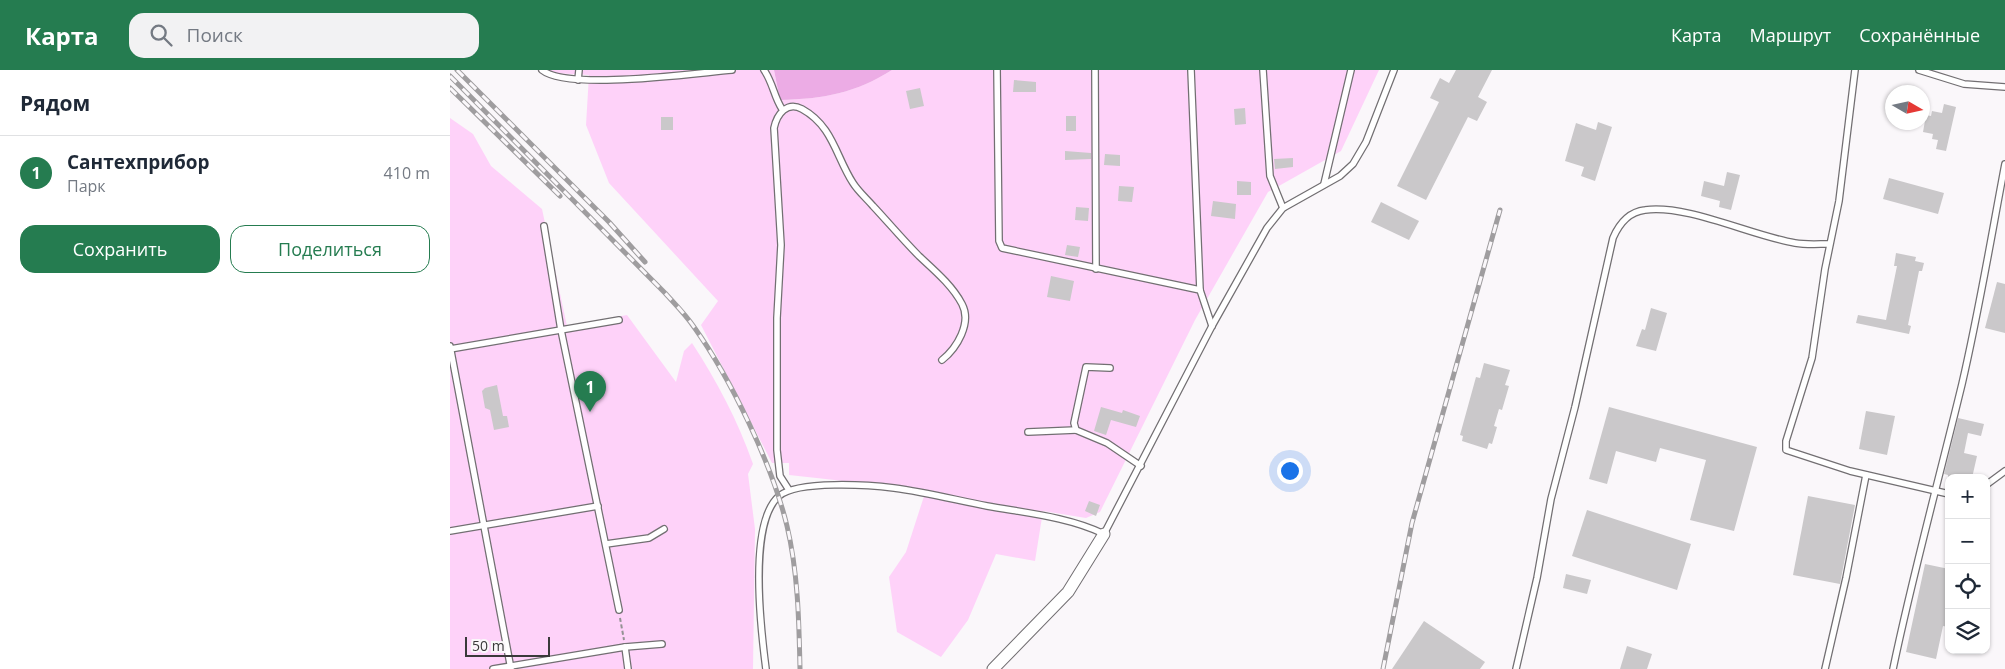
<!DOCTYPE html>
<html lang="ru">
<meta charset="utf-8">
<style>
:root{--surface:#fff;--page:#f2f2f3;--text:#1f2937;--muted:#747a83;--line:#e0e1e3;--accent:#257c50}
body{margin:0;font-family:"Open Sans",sans-serif;background:var(--page);color:var(--text)}
.controls{position:absolute;right:15px;bottom:15px;display:grid;overflow:hidden;border-radius:10px;box-shadow:0 1px 4px #0004}
.controls button{width:45px;height:45px;display:grid;place-items:center;padding:0;border:0;border-bottom:1px solid var(--line);background:var(--surface);color:var(--text);font:25px sans-serif}
.compass{position:absolute;left:1435px;top:15px;width:45px;height:45px;border-radius:50%;background:var(--surface);box-shadow:0 1px 4px #0004;rotate:99deg}
.scale{position:absolute;left:15px;bottom:12px;width:85px;box-sizing:border-box;padding-left:5px;border:2px solid #3a393a;border-top:0;font-size:14px;line-height:18px;white-space:nowrap;color:#3a393a;-webkit-text-stroke:4px #faf7fa;paint-order:stroke}
.you{position:absolute;left:839px;top:400px;width:18px;height:18px;margin:-12px;border:4px solid #fff;border-radius:50%;background:#1a73e8;box-shadow:0 0 0 8px #1a73e833}
.badge{display:grid;place-items:center;width:32px;height:32px;border-radius:50%;background:var(--accent);color:#fff;font-size:16px;font-weight:700}
.pin{position:absolute;translate:-50% -41px;filter:drop-shadow(0 1px 2px #0008)}
.pin::after{content:'';position:absolute;top:26px;width:18px;height:15px;background:inherit;clip-path:polygon(0 0,100% 0,50% 100%)}
.list{margin:0;padding:0;list-style:none}
h2{display:flex;justify-content:space-between;align-items:center;height:65px;margin:0;padding:0 20px;font-size:21px}
h2 small{font-size:16px;font-weight:400;color:var(--muted)}
.list li{display:grid;grid-template-columns:32px 1fr auto;gap:15px;align-items:center;box-sizing:border-box;height:75px;padding:0 20px;border-top:1px solid var(--line)}
.list b{display:block;font-size:19px;white-space:nowrap}
.list p{margin:0;font-size:16px;white-space:nowrap;color:var(--muted)}
.list em{font-size:16px;font-style:normal;color:var(--muted)}
.actions{display:flex;gap:10px;padding:15px 20px}
.actions a{flex:1;padding:11px 0;border:1px solid var(--accent);border-radius:15px;text-align:center;font-size:18px;color:var(--accent)}
.actions .main{background:var(--accent);color:#fff}
.icon{flex:none;width:28px;height:28px;fill:none;stroke:currentColor;stroke-width:2;stroke-linecap:round;stroke-linejoin:round}
.map{position:relative;flex:none;width:1555px;height:599px;overflow:hidden}
header{display:flex;align-items:center;gap:30px;box-sizing:border-box;height:70px;padding:0 25px;background:var(--accent);color:#fff}
header strong{font-size:24px}
nav{display:flex;gap:28px;margin-inline-start:auto;font-size:18px}
.search{width:350px;height:45px;background:var(--page);display:flex;align-items:center;gap:12px;box-sizing:border-box;padding:0 18px;border-radius:15px;color:var(--muted);font-size:19px}
main{display:flex}
aside{flex:1;background:var(--surface)}
.map>svg:first-child{display:block}
.green{fill:#fed2f9}
.forest{fill:#ecace5}
.building{fill:#cac8ca}
.lines{fill:none;stroke-linecap:round;stroke-linejoin:round}
.service-casing{stroke:#726f72;stroke-width:8}
.minor-casing{stroke:#726f72;stroke-width:13}
.path{stroke:#949294;stroke-width:2;stroke-dasharray:4 2.5;stroke-linecap:butt}
.service{stroke:#fff;stroke-width:5.5}
.minor{stroke:#fff;stroke-width:11}
.rail-casing{stroke:#9f9d9f;stroke-width:5}
.rail{stroke:#faf7fa;stroke-width:3;stroke-dasharray:9;stroke-linecap:butt}
</style>
<header>
<strong>Карта</strong>
<div class="search"><svg class="icon" aria-label="search" viewBox="0 0 24 24"><circle cx="10" cy="10" r="6"/><path d="M15 15l6 6"/></svg>Поиск</div>
<nav><a>Карта</a><a>Маршрут</a><a>Сохранённые</a></nav>
</header>
<main>
<aside>
<h2>Рядом<small></small></h2>
<ul class="list">
<li><span class="badge">1</span><div><b>Сантехприбор</b><p>Парк</p></div><em>410 m</em></li>
</ul>
<div class="actions"><a class="main">Сохранить</a><a>Поделиться</a></div>
</aside>
<div class="map">
<svg width="1555" height="599" viewBox="0 0 1555 599">
<rect width="100%" height="100%" fill="#faf7fa"/>
<g class="green">
<path d="M99,0H324L330,30C373,29 406,23 442,0H929L891,81L818,122L745,250L650,442L636,448L593,441L585,491L546,484L518,550L491,587L447,562L439,507L456,482L476,420L339,405V393H322L251,255L268,231L159,113L136,55L139,5L102,3Z"/>
<path d="M0,48L23,64L41,96L92,139L117,256L177,245L226,312L234,281L242,273C267,311 288,351 303,394L298,404L305,459L303,599H0Z"/>
</g>
<path class="forest" d="M324,0H442C406,23 373,29 330,30Z"/>
<g class="building">
<polygon points="1006,0 1042,0 1028,27 1037,32 1027,51 1018,47 976,130 947,116 989,32 980,28 990,8 999,13"/>
<polygon points="564,10 586,12 586,22 563,22"/>
<polygon points="470,18 474,36 460,39 456,21"/>
<polygon points="1494,34 1506,37 1496,81 1486,79 1488,70 1482,69 1483,64 1473,62 1476,45 1481,46 1482,41 1492,43"/>
<polygon points="795,38 796,54 785,55 784,39"/>
<rect x="616" y="46" width="10" height="15"/>
<rect x="211" y="47" width="12" height="13"/>
<polygon points="1148,52 1162,57 1145,111 1131,106 1134,97 1115,91 1126,53 1146,60"/>
<polygon points="615,81 641,83 641,89 615,90"/>
<polygon points="655,84 670,85 670,96 654,95"/>
<polygon points="843,88 843,97 825,99 824,89"/>
<polygon points="1277,102 1290,105 1281,140 1269,137 1270,131 1251,126 1254,111 1274,116"/>
<polygon points="1439,108 1494,123 1488,144 1433,129"/>
<polygon points="787,111 801,112 801,125 787,125"/>
<polygon points="669,116 684,117 682,132 668,131"/>
<polygon points="763,131 786,134 785,149 761,146"/>
<polygon points="931,132 969,151 959,170 921,152"/>
<polygon points="626,137 639,138 638,151 625,150"/>
<polygon points="617,175 630,177 628,187 615,185"/>
<polygon points="1446,183 1466,187 1465,191 1474,193 1472,201 1469,201 1458,255 1461,256 1459,264 1406,253 1408,245 1436,250 1447,196 1444,196"/>
<polygon points="601,206 624,211 620,231 597,227"/>
<polygon points="1547,212 1555,214 1555,263 1535,258"/>
<polygon points="1201,238 1217,243 1206,281 1186,276 1192,259 1195,260"/>
<polygon points="1034,293 1060,300 1055,315 1059,316 1052,340 1049,339 1044,356 1047,357 1042,374 1039,373 1037,379 1012,371 1013,366 1010,365 1026,307 1030,308"/>
<polygon points="47,315 53,346 57,346 59,357 44,360 40,340 35,338 32,321 35,318"/>
<polygon points="651,337 672,343 673,340 690,346 686,357 661,350 656,365 644,361"/>
<polygon points="1159,337 1307,377 1284,461 1240,450 1256,390 1210,378 1206,392 1166,381 1157,414 1139,409"/>
<polygon points="1416,341 1445,346 1437,385 1409,379"/>
<polygon points="1508,348 1534,354 1531,366 1518,363 1514,383 1527,386 1522,408 1498,408 1498,405 1494,404"/>
<polygon points="1358,426 1405,435 1390,514 1343,505"/>
<polygon points="639,431 650,435 646,446 635,441"/>
<polygon points="1137,440 1241,474 1227,520 1122,486"/>
<polygon points="1475,494 1499,499 1499,523 1496,535 1499,535 1499,557 1493,556 1486,589 1456,582"/>
<polygon points="1116,504 1141,510 1137,524 1113,518"/>
<polygon points="974,551 1035,592 1030,599 942,599"/>
<polygon points="1177,576 1202,584 1197,599 1170,599"/>
</g>
<g class="lines">
<g class="service-casing">
<g id="service">
<path d="M92,0C118,21 245,3 282,0"/>
<path d="M314,0C323,13 324,27 332,39"/>
<polyline points="547,0 549,171 552,178 750,220 762,256"/>
<polyline points="645,0 646,199"/>
<polyline points="741,0 750,220"/>
<polyline points="813,0 820,106 833,138"/>
<polyline points="1405,0 1389,131 1375,199 1362,288 1336,371 1336,380 1400,401 1499,424"/>
<polyline points="1469,0 1514,14 1555,17"/>
<polyline points="128,10 129,0"/>
<polyline points="874,114 901,0"/>
<polyline points="94,156 111,260 169,540"/>
<polyline points="0,276 61,599"/>
<polyline points="0,279 169,250"/>
<polyline points="660,298 636,297 624,353 626,360 657,373 691,396"/>
<polyline points="578,362 626,360"/>
<polyline points="1536,415 1555,401"/>
<path d="M339,420L330,406L327,380V248L331,175L324,58C327,44 337,31 352,39C383,56 386,87 403,113C408,121 416,128 423,136C438,152 453,170 469,186C484,200 502,215 512,234C522,253 507,278 492,290"/>
<polyline points="0,461 148,436"/>
<polyline points="156,474 199,468 214,459"/>
<polyline points="175,577 178,599"/>
<polyline points="43,599 175,577 212,574"/>
<path d="M316,599C311,561 298,453 329,426C348,410 420,415 444,418C475,422 506,430 537,436C576,443 619,447 654,464L762,256L817,158L833,138L890,106L903,94L916,72L944,0"/>
<path d="M1066,599L1087,508L1101,429L1125,337L1163,168C1169,154 1178,142 1195,140C1237,134 1302,166 1345,173C1356,175 1368,174 1379,174"/>
<polyline points="1375,599 1396,508 1416,405"/>
<path d="M1443,599C1463,503 1489,409 1512,314C1529,241 1541,168 1555,94"/>
</g>
</g>
<g class="minor-casing">
<polyline id="minor" points="543,599 618,522 654,464"/>
</g>
<polyline class="path" points="170,548 174,570"/>
<use href="#service" class="service"/>
<use href="#minor" class="minor"/>
<g class="rail-casing">
<g id="rail">
<polyline points="7,0 159,152 195,192"/>
<path d="M0,6L215,223C225,234 236,245 244,257C281,309 322,394 337,456C348,502 349,551 350,599"/>
<polyline points="0,18 110,126"/>
<polyline points="933,599 962,453 1050,140"/>
</g>
</g>
<use href="#rail" class="rail"/>
</g>
</svg>
<div class="controls">
<button>+</button>
<button>−</button>
<button><svg class="icon" aria-label="locate" viewBox="0 0 24 24"><circle cx="12" cy="12" r="6"/><path d="M12 2v4M12 18v4M2 12h4M18 12h4"/></svg></button>
<button><svg class="icon" aria-label="layers" viewBox="0 0 24 24"><path d="M12 4l9 5-9 5-9-5zM3 14l9 5 9-5"/></svg></button>
</div>
<svg class="compass" viewBox="-18 -18 36 36"><path d="M0-13l5 13h-10z" fill="#e53935"/><path d="M0 13l5-13h-10z" fill="#747a83"/></svg>
<div class="scale">50 m</div>
<div class="you"></div>
<div class="pin badge" style="left:140px;top:342px">1</div>
</div>
</main>
